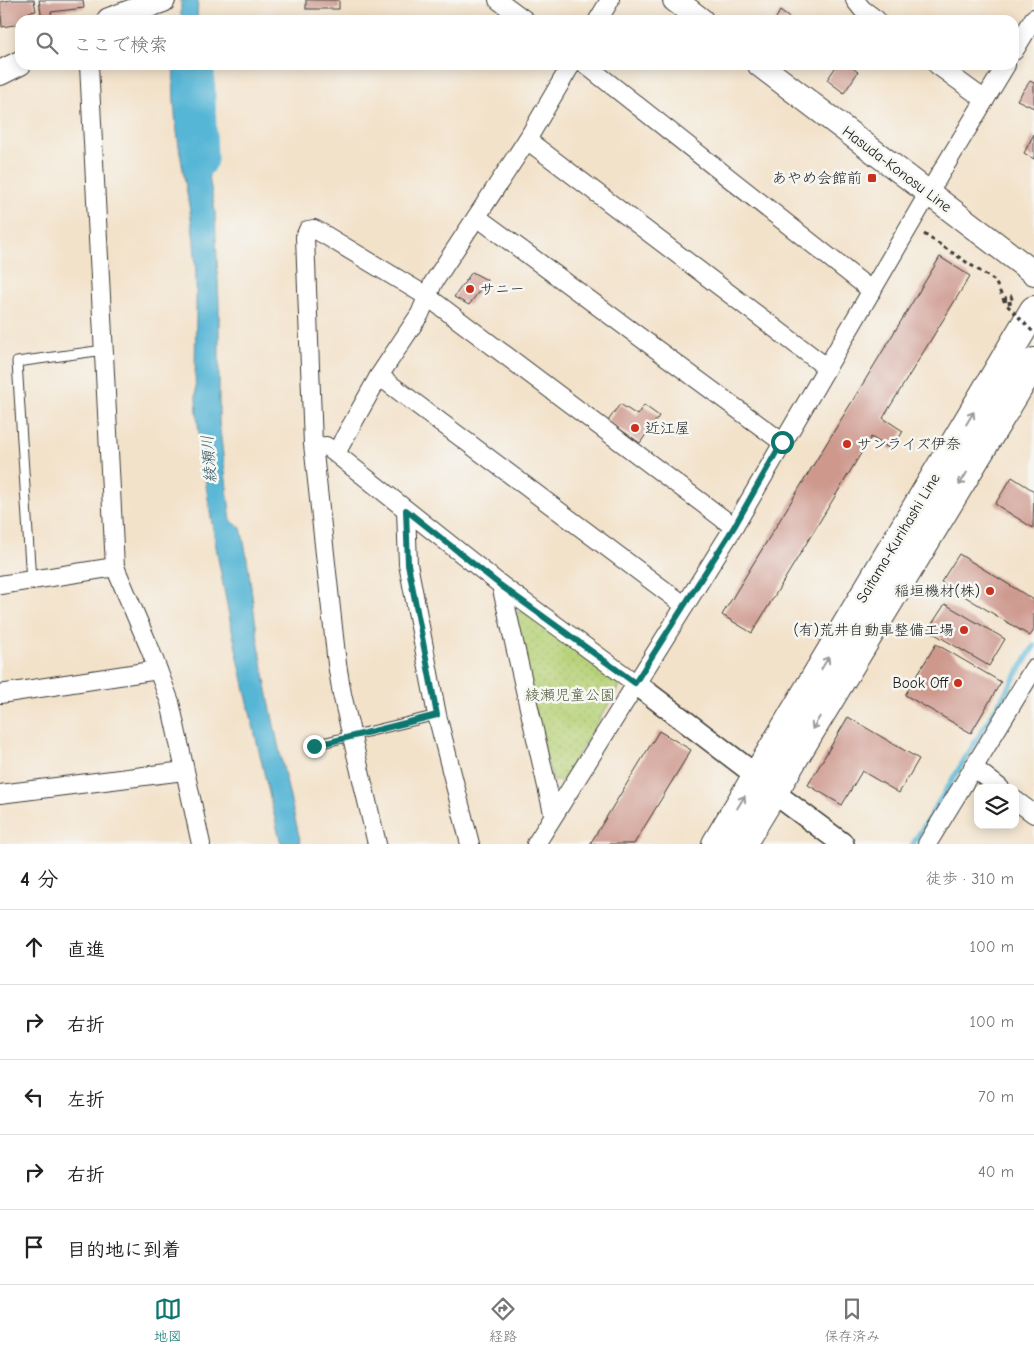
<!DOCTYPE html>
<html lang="ja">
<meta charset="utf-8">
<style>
:root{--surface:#fff;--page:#f6f6f6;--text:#222;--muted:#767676;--line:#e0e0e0;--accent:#0f766e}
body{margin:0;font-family:"Comic Neue","Klee One",sans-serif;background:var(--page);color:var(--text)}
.controls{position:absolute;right:15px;bottom:15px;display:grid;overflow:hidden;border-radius:10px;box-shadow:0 2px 12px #0003}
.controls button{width:45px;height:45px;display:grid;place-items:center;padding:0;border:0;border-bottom:1px solid var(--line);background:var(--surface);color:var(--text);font:25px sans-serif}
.stop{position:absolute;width:15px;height:15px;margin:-11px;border:4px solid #0f766e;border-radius:50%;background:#fff}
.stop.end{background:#0f766e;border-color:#fff;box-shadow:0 1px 5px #0008}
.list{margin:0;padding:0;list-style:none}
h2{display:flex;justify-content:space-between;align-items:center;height:65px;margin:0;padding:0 20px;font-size:21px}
h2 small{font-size:16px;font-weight:400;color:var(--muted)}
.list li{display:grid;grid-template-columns:32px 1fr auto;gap:15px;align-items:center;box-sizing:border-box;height:75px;padding:0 20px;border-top:1px solid var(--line)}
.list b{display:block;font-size:19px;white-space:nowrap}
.list em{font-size:16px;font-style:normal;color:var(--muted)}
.icon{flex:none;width:28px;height:28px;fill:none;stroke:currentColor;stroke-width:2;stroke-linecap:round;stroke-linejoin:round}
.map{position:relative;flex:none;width:1034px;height:844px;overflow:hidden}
.search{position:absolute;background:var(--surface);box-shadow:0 2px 12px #0003;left:15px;right:15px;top:15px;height:55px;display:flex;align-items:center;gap:12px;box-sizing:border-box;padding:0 18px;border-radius:15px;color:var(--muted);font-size:19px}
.sheet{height:440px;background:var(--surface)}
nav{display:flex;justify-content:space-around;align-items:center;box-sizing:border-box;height:70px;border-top:1px solid var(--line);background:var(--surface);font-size:14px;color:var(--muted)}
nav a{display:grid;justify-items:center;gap:2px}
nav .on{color:var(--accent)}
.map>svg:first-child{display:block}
.park{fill:url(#park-dots);stroke:#6a774a}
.water{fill:#57b6d6;stroke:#3a6979}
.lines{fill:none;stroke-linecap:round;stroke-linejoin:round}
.stream{stroke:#57b6d6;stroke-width:5.5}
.river{stroke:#57b6d6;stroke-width:35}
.building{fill:#ce988d}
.service-casing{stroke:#3c3a36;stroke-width:11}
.minor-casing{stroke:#3c3a36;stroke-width:20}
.tertiary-casing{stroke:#3c3a36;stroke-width:24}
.secondary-casing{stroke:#3c3a36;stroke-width:26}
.primary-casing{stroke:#3c3a36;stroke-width:30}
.path{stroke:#3c3a36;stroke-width:3;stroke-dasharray:4 4;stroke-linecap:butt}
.service{stroke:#fff;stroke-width:9}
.minor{stroke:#fff;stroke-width:18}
.tertiary{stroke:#fff;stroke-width:21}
.secondary{stroke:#fff;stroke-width:24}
.primary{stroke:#fff;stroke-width:28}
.path-bridge{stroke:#3c3a36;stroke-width:3;stroke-dasharray:4 4;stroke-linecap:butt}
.oneway{stroke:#999}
.route{stroke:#0f766e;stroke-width:6}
.poi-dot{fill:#c8321e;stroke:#f6f6f2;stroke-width:2}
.labels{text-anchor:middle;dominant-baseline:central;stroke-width:5;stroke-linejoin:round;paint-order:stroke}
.street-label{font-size:15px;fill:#1c1c1c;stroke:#f6f6f2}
.poi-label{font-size:15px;fill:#1c1c1c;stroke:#f6f6f2;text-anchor:end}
.park-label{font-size:15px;fill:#525c3c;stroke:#f6f6f2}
.water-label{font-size:16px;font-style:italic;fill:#345a66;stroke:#f6f6f2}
</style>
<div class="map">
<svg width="1034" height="844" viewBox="0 0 1034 844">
<defs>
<pattern id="park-dots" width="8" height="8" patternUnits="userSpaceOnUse" patternTransform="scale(1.25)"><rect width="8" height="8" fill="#b7d278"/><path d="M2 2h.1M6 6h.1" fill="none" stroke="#9db467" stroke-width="1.8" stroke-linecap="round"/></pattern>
</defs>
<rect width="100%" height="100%" fill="#f6f6f2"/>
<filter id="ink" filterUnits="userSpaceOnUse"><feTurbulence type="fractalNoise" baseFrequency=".02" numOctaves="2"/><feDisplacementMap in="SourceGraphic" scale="10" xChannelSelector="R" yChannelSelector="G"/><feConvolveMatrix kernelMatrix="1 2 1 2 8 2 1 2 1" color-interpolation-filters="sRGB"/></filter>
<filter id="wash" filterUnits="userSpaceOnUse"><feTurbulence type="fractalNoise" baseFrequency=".0096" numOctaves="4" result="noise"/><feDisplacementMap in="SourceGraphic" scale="20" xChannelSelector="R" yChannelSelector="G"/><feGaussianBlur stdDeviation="1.12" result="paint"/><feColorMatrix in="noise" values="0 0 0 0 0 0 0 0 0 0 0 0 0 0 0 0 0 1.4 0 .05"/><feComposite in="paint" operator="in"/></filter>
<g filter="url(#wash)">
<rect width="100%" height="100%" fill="#f3e2ca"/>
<polygon class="park" points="523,611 621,684 561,782 552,780 511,614"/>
<g class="water">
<polygon points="181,0 198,0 197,20 181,20"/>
<path d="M174,65H195L194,89L215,211L219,304V422L231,521L241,528C248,558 251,588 255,619C266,695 283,769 301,844H281C248,705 214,566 198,424C191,364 200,302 194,242C188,183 170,125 174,65Z"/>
</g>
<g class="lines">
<polyline class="stream" points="913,844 1034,646"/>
<polyline class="river" points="197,65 200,160"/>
</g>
<g id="blocks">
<g class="building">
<polygon points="11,0 34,0 36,11 29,12 30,20 20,20 20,24 2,27 0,2"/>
<polygon points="39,0 83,0 84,8 51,12 52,20 42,20"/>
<rect x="306" y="0" width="33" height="9"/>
<polygon points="780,11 792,20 775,20"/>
<polygon points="837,65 848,65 858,72 844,93 827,80"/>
<polygon points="1030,81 1034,83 1034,108 1017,100"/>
<polygon points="1034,134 1034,159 1024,153"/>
<polygon points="940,257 970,276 883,418 903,431 892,450 871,437 752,633 722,615"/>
<polygon points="472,272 487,280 469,305 454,297"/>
<polygon points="620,404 637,415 644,405 659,416 640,443 608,421"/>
<polygon points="1012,477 1034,491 1033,528 995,504"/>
<polygon points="959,554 1034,600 1034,630 1030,636 941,582"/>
<polygon points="945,604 1005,639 989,666 928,630"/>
<polygon points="936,644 1001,682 971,733 905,695"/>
<polygon points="848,717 919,759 899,793 862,771 842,805 808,785"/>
<polygon points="659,731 691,750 634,844 590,844"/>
</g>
</g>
</g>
<g filter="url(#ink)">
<use href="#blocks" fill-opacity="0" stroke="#3c3a36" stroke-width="1"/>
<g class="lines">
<g class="service-casing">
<g id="service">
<polyline points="31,581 17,362 104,350"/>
<polyline points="314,745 437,715"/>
</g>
</g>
<g class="minor-casing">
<g id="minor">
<polyline points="498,0 525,20"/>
<polyline points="855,0 862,9 877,20"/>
<polyline points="598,20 610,0"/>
<polyline points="1014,51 1034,18"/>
<polyline points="89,65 115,567 150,649 170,702 201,844"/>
<polyline points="586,65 872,291"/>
<polyline points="937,65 985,100"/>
<polyline points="527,140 826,367"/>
<polyline points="477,217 782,442"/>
<polyline points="379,376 684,605"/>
<polyline points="326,446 501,585 635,683"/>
<polyline points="336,453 379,376 420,314 433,283 527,140 571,65"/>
<polyline points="406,510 408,564 437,715 470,844"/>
<polyline points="0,585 115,567"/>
<polyline points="501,585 553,813"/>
<polyline points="0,694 158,670"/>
<polyline points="973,767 1000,788"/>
<polyline points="0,794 184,771"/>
<polyline points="1015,800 1034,814"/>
<polyline points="377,844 342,694 337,664 313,444 305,237 308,230 314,229 325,235 428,297 734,527"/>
<polyline points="536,844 734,527 928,194 1006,65"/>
<polyline points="927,844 1034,668"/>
</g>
</g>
<g class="tertiary-casing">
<g id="tertiary">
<polyline points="635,683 757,776"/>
<polyline points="773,792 843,844"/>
</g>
</g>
<g class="secondary-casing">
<g id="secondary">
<polyline points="675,0 701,20"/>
<polyline points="109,20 163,0"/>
<polyline points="760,65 1034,273"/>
<polyline points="0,73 20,63"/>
</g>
</g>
<g class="primary-casing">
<g id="primary">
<polyline points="716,844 1034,310"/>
<polyline points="742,844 1034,362"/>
</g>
</g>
<polyline class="path" points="924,234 995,281 1005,303 1013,302 1011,296 1005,298"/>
<use href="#service" class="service"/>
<use href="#minor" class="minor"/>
<use href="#tertiary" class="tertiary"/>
<use href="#secondary" class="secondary"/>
<use href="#primary" class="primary"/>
<polyline class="path-bridge" points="1005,298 1006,304 1034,333"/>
</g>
<defs><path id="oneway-shaft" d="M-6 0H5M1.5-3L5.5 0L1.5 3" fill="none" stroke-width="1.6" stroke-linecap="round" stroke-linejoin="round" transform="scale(1.25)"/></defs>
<g class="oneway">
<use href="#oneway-shaft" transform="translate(970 418) rotate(-59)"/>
<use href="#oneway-shaft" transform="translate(963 479) rotate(121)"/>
<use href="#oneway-shaft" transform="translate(825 663) rotate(-59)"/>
<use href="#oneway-shaft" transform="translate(816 723) rotate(121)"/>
<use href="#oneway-shaft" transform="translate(741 802) rotate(-59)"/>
</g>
</g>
<g class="lines" filter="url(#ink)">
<polyline class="route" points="314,746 437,715 408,564 406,510 500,585 635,683 734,527 782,442"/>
</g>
<g class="poi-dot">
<rect x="867" y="173" width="10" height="10" rx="2.5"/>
<circle cx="470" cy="289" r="5"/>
<circle cx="635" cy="428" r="5"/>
<circle cx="847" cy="444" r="5"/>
<circle cx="990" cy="591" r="5"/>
<circle cx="964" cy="630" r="5"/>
<circle cx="958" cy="683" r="5"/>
</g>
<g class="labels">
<g class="street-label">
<text transform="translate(897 169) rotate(37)">Hasuda-Konosu Line</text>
<text transform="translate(898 538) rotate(-59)">Saitama-Kurihashi Line</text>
</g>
<g class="poi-label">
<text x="862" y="178">あやめ会館前</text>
<text x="480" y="289" text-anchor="start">サニー</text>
<text x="645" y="428" text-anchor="start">近江屋</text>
<text x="857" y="444" text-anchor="start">サンライズ伊奈</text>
<text x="980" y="591">稲垣機材(株)</text>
<text x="954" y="630">(有)荒井自動車整備工場</text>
<text x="948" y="683">Book Off</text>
</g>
<g class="park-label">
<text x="570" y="695">綾瀬児童公園</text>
</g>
<g class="water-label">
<text transform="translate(209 459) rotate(-94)">綾瀬川</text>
</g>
</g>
</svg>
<div class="controls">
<button><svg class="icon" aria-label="layers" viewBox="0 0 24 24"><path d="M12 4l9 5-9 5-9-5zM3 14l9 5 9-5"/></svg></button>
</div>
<div class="stop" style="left:782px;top:442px"></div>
<div class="stop end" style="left:314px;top:746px"></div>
<div class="search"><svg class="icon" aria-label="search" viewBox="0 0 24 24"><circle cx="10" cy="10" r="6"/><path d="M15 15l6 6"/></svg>ここで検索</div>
</div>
<section class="sheet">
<h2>4 分<small>徒歩 · 310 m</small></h2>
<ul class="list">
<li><svg class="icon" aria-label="ahead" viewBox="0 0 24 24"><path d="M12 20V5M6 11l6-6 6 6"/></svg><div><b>直進</b></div><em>100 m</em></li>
<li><svg class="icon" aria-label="right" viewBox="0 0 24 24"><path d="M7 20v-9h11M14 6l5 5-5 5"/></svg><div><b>右折</b></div><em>100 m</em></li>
<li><svg class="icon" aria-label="left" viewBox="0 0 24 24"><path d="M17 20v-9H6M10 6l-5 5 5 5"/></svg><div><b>左折</b></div><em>70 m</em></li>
<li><svg class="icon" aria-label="right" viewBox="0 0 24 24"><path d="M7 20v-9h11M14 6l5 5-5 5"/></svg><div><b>右折</b></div><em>40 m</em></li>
<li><svg class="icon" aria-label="arrive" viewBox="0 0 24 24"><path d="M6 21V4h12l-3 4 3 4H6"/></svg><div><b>目的地に到着</b></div></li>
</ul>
</section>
<nav>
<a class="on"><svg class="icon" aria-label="map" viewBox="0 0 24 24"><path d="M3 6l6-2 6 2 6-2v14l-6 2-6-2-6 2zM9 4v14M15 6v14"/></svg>地図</a>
<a><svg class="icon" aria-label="directions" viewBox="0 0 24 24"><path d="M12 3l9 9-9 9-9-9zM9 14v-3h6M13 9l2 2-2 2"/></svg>経路</a>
<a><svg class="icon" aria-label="saved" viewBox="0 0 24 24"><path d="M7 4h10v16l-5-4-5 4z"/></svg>保存済み</a>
</nav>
